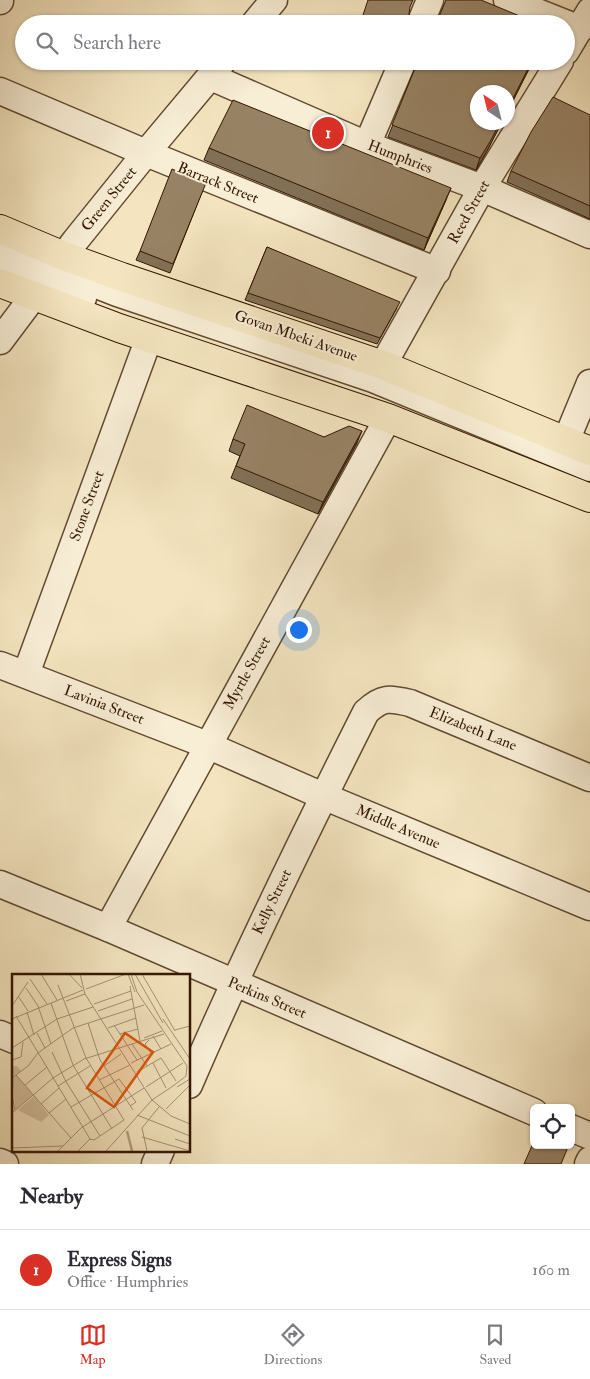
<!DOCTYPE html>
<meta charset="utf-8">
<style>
:root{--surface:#fff;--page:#f2f2f3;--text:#2b2b33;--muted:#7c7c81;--line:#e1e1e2;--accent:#d93025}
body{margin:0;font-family:"IM FELL Double Pica",serif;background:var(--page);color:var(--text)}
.controls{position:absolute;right:15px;bottom:15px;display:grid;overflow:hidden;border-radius:8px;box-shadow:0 1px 4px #0004}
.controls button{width:45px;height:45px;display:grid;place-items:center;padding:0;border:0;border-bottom:1px solid var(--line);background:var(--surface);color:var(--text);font:25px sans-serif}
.compass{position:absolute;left:470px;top:85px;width:45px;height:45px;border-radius:50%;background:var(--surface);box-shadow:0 1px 4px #0004;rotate:325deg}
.you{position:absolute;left:298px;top:629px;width:18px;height:18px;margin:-12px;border:4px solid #fff;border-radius:50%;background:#1a73e8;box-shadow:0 0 0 8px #1a73e833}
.badge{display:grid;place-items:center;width:32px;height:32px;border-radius:50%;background:var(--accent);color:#fff;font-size:16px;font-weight:700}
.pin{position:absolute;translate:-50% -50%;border:2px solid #fff;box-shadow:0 1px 5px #0006}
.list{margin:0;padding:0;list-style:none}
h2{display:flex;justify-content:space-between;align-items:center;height:65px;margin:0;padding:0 20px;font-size:21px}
h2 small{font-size:16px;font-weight:400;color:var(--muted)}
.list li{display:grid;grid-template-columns:32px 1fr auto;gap:15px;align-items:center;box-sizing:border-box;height:80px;padding:0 20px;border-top:1px solid var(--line)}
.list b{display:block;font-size:19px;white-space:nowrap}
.list p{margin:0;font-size:16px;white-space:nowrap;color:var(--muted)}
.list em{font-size:16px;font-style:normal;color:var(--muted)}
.icon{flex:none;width:28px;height:28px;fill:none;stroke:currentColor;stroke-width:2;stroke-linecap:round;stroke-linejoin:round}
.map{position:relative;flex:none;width:590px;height:1164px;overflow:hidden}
.search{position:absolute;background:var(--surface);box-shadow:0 1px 4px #0004;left:15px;right:15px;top:15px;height:55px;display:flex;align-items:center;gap:12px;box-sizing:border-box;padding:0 18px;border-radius:28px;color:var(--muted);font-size:19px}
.sheet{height:145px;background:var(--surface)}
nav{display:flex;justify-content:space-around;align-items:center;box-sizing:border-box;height:70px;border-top:1px solid var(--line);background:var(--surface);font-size:14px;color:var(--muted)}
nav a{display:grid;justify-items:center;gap:2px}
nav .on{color:var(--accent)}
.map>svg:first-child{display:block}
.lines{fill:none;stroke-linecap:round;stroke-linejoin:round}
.minor-casing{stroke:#624a31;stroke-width:29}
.major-casing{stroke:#321701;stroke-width:30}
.minor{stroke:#f8eed6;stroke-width:26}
.major{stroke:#f4e5c0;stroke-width:28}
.wall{fill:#827056;stroke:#321701}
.shaded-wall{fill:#6a5b46;stroke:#321701}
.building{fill:#978264;stroke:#321701}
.labels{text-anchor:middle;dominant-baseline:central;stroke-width:4;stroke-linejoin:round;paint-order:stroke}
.street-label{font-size:15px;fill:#321701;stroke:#f8eed6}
.inset-river{fill:none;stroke:#b29f7f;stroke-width:2.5}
.inset-road{fill:none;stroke:#a69374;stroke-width:1}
.view{fill:#df560b;fill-opacity:0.15;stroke:#df560b;stroke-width:2.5}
.inset-edge{fill:none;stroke:#321701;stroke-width:2.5}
</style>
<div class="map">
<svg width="590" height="1164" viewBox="0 0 590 1164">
<rect width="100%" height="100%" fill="#f4e5c0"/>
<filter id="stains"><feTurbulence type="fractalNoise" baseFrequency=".004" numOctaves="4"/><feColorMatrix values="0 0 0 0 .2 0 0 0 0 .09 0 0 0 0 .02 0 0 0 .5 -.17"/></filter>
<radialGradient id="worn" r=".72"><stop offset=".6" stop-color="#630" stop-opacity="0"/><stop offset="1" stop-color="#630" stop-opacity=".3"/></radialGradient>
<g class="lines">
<g class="minor-casing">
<g id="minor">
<polyline points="507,0 580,29"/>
<polyline points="0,1 0,0"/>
<polyline points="254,24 274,0"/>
<polyline points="420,24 430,0"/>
<polyline points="566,51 590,11"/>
<polyline points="211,77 367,145 482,188 590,235"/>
<polyline points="0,91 146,153 437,271"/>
<polyline points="367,145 403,61"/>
<polyline points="0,247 117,293 373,379 590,468"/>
<polyline points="0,269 83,298"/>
<polyline points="0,341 75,241 146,153 223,61"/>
<polyline points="383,365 482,188 560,61"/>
<polyline points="566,441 590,383"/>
<polyline points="0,665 207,745 323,796 590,907"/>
<polyline points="26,674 149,338"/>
<polyline points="0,884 108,928 534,1112"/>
<polyline points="108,928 388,418"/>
<polyline points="0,1034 14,1040"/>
<path d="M189,1085C243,959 304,835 366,712C382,697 389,698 410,703L590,778"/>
<polyline points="571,1128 590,1136"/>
<polyline points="0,1162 5,1164"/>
<polyline points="155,1164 161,1150"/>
<polyline points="588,1164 590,1160"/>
</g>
</g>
<g class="major-casing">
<g id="major">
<polyline points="0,229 64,256 122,277 383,365 590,451"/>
<polyline points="0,283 119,328 388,418 590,498"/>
</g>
</g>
<use href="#minor" class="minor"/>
<use href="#major" class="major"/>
</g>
<g class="wall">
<polygon points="418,61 533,61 487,151 476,170 388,137"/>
<polygon points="590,115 590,219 507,182 511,171"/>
<polygon points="209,148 446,200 424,250 204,160"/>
<polygon points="202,192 170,273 136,260 140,251"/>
<polygon points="267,247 397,308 377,344 245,300"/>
<polygon points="324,437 357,443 318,514 231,478 240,456 229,451 233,439"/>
</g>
<g class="shaded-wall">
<polygon points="532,61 533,61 508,111 508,108"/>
<polygon points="500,122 502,122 487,151 476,170 480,158"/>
<polygon points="451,188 446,200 424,250 428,238"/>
<polygon points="362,431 357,443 318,514 323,502"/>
</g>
<g class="building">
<polygon points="368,0 413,0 410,7 409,14 412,21 415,24 360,24"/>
<polygon points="446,0 481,0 539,24 434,24 438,19"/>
<polygon points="418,61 532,61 508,108 508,92 478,92 478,122 500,122 491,140 480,158 392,125"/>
<polygon points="553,97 590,115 590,206 511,171 531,132"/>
<polygon points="233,100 451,188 428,238 209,148"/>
<polygon points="172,169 206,183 173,264 140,251"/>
<polygon points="267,247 400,302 380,338 248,293"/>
<polygon points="247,405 324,437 349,426 362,431 323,502 236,466 245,444 233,439"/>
<polygon points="534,1141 534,1145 564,1145 568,1147 561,1164 524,1164"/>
</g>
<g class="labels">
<g class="street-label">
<text transform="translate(400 157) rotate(21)">Humphries</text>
<text transform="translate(218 183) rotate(22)">Barrack Street</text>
<text transform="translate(109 199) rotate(-51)">Green Street</text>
<text transform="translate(469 212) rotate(-61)">Reed Street</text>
<text transform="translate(296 336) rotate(19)">Govan Mbeki Avenue</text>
<text transform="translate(87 506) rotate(-70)">Stone Street</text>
<text transform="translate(247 673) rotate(-61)">Myrtle Street</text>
<text transform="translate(104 705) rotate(21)">Lavinia Street</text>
<text transform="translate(473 729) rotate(22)">Elizabeth Lane</text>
<text transform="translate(398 827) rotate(23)">Middle Avenue</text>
<text transform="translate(272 902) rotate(-64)">Kelly Street</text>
<text transform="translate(267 998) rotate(23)">Perkins Street</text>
</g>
</g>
<g transform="translate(12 974)">
<rect width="178" height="178" fill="#f4e5c0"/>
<path d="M0,92H5L9,97L4,100L21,121L3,136ZM22,122L37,141L29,148L6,136Z" fill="#d3c2a0"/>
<path class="inset-river" d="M115,157L120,177"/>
<path class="inset-road" d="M29,0L45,26M57,0L70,14M68,0L73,20L140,126L159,142L178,150M116,0L123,18M119,0L125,18L175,92L174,102L161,112M123,0L151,49M130,0L163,57M18,5L35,30M46,11L74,84L112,146L82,166L78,165M118,12L128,67M14,14L26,32L39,70M74,15L114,0M6,22L16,37M54,27L73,20M39,29L61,91L100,155M82,30L119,17M0,32L16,8M86,37L120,25M15,38L22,61M4,42L78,165M0,45L71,16M151,45L178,85M76,49L88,86L121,136M102,51L125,86M96,54L124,44M163,56L178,52M25,59L33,74M108,60L126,55M141,62L149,75M132,64L150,57M137,66L133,70L139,79M120,70L135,92M0,74L45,45L81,33M40,78L53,106L88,162M0,86L9,83L11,68M119,89L159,70M141,89L154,114M92,92L109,80M125,98L149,84L164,107M4,101L59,164M0,104L16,92L26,79L61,54L132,31M87,106L118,91M13,111L35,93M46,112L78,92M134,113L171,89M165,113L178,105M0,120L3,136M29,130L47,114M59,133L107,105L124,128L118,132M154,135L178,111M0,139L41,104L72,85L152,60M37,139L54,125M125,141L178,162M130,163L178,177M163,165L178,170M0,174L51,172M46,177L69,154L132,114M66,177L78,165M94,177L140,126L161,112M135,177L130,154L147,133"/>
<path class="view" d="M113,59L141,78L102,133L75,114Z"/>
<rect width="178" height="178" class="inset-edge"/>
</g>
<rect width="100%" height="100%" filter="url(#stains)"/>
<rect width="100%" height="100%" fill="url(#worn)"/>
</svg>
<div class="controls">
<button><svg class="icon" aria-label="locate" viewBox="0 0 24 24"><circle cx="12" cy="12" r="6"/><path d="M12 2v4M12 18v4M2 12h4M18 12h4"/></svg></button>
</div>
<svg class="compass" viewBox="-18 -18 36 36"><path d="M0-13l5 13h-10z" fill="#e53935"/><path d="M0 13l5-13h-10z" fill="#7c7c81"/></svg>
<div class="you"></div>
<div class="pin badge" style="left:328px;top:133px">1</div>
<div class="search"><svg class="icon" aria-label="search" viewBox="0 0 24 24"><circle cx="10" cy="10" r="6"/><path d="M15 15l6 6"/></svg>Search here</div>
</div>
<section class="sheet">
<h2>Nearby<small></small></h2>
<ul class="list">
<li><span class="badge">1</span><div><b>Express Signs</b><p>Office · Humphries</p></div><em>160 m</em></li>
</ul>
</section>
<nav>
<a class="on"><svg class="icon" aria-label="map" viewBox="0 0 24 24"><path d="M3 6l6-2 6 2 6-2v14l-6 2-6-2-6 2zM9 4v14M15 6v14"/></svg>Map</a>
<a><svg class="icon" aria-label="directions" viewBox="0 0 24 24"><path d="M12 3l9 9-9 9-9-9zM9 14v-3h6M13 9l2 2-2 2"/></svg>Directions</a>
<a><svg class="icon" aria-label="saved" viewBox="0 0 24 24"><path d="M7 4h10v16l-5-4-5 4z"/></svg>Saved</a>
</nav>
